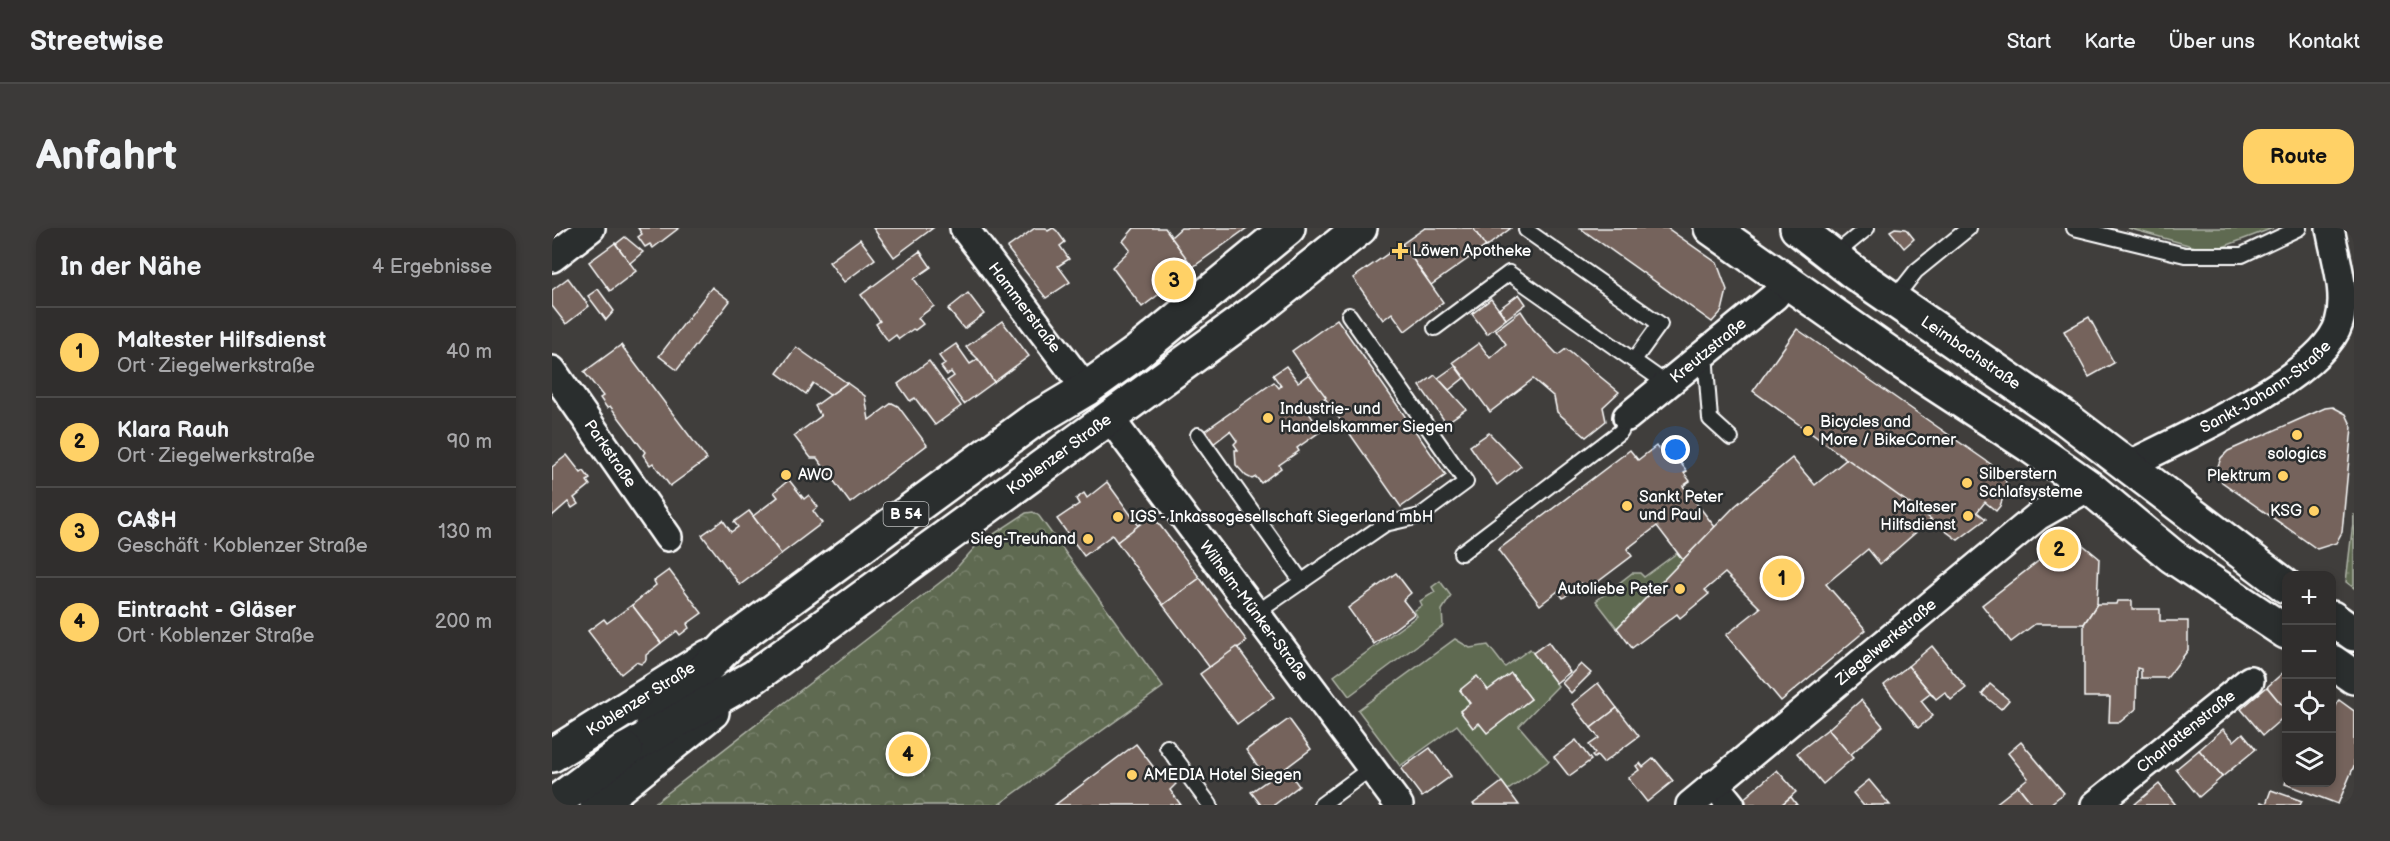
<!DOCTYPE html>
<html lang="de">
<meta charset="utf-8">
<style>
:root{--surface:#302e2d;--page:#3c3a39;--text:#f1f3f6;--muted:#a8a8aa;--line:#4b4a49;--accent:#ffd166}
body{margin:0;font-family:"Balsamiq Sans",sans-serif;background:var(--page);color:var(--text)}
.controls{position:absolute;right:18px;bottom:18px;display:grid;overflow:hidden;border-radius:12px;box-shadow:0 3px 9px #0003}
.controls button{width:54px;height:54px;display:grid;place-items:center;padding:0;border:0;border-bottom:2px solid var(--line);background:var(--surface);color:var(--text);font:30px sans-serif}
.you{position:absolute;left:1124px;top:222px;width:21px;height:21px;margin:-15px;border:4px solid #fff;border-radius:50%;background:#1a73e8;box-shadow:0 0 0 9px #1a73e833}
.badge{display:grid;place-items:center;width:39px;height:39px;border-radius:50%;background:var(--accent);color:#111;font-size:20px;font-weight:700}
.pin{position:absolute;translate:-50% -50%;border:3px solid #fff;box-shadow:0 2px 6px #0006}
.list{margin:0;padding:0;list-style:none}
h2{display:flex;justify-content:space-between;align-items:center;height:78px;margin:0;padding:0 24px;font-size:26px}
h2 small{font-size:20px;font-weight:400;color:var(--muted)}
.list li{display:grid;grid-template-columns:39px 1fr auto;gap:18px;align-items:center;box-sizing:border-box;height:90px;padding:0 24px;border-top:2px solid var(--line)}
.list b{display:block;font-size:22px;white-space:nowrap}
.list p{margin:0;font-size:20px;white-space:nowrap;color:var(--muted)}
.list em{font-size:20px;font-style:normal;color:var(--muted)}
.icon{flex:none;width:33px;height:33px;fill:none;stroke:currentColor;stroke-width:2;stroke-linecap:round;stroke-linejoin:round}
.map{position:relative;flex:none;width:1802px;height:577px;overflow:hidden;border-radius:18px}
header{display:flex;align-items:center;gap:36px;box-sizing:border-box;height:84px;padding:0 30px;background:var(--surface);border-bottom:2px solid var(--line)}
header strong{font-size:28px}
nav{display:flex;gap:33px;margin-inline-start:auto;font-size:21px}
.intro{display:flex;align-items:center;justify-content:space-between;box-sizing:border-box;height:144px;padding:0 36px}
h1{margin:0;font-size:42px}
.button{padding:15px 27px;border-radius:18px;background:var(--accent);color:#111;font-size:21px;font-weight:700}
main{display:flex;gap:36px;padding:0 36px}
aside{flex:1;background:var(--surface);border-radius:18px;box-shadow:0 3px 9px #0003}
.map>svg:first-child{display:block}
.grass{fill:#5f6a51;stroke:#afb4a8;stroke-width:1.5;fill-rule:evenodd}
.forest{fill:url(#forest-crowns);stroke:#afb4a8;stroke-width:1.5}
.garden{fill:url(#garden-dots);stroke:#afb4a8;stroke-width:1.5}
.building{fill:#74645b;stroke:#fff;stroke-width:1.5}
.lines{fill:none;stroke-linecap:round;stroke-linejoin:round}
.service-casing{stroke:#fff;stroke-width:18}
.minor-casing{stroke:#fff;stroke-width:32}
.secondary-casing{stroke:#fff;stroke-width:38}
.primary-casing{stroke:#fff;stroke-width:38}
.trunk-casing{stroke:#fff;stroke-width:38}
.service{stroke:#2a2d2e;stroke-width:14}
.minor{stroke:#2a2d2e;stroke-width:27}
.secondary{stroke:#2a2d2e;stroke-width:33}
.primary{stroke:#2a2d2e;stroke-width:33}
.trunk{stroke:#2a2d2e;stroke-width:33}
.poi-dot{fill:#ffd166;stroke:#2a2d2e;stroke-width:2}
.labels{text-anchor:middle;dominant-baseline:central;stroke-width:5;stroke-linejoin:round;paint-order:stroke}
.shield{fill:#2a2d2e;stroke:#bfc0c0;stroke-width:1.5}
.shield-label{font-size:15px;font-weight:bold;fill:#fff}
.poi-label{font-size:16px;fill:#fff;stroke:#2a2d2e;text-anchor:start}
.street-label{font-size:16px;fill:#fff;stroke:#2a2d2e}
</style>
<header>
<strong>Streetwise</strong>
<nav><a>Start</a><a>Karte</a><a>Über uns</a><a>Kontakt</a></nav>
</header>
<div class="intro"><h1>Anfahrt</h1><a class="button">Route</a></div>
<main>
<aside>
<h2>In der Nähe<small>4 Ergebnisse</small></h2>
<ul class="list">
<li><span class="badge">1</span><div><b>Maltester Hilfsdienst</b><p>Ort · Ziegelwerkstraße</p></div><em>40 m</em></li>
<li><span class="badge">2</span><div><b>Klara Rauh</b><p>Ort · Ziegelwerkstraße</p></div><em>90 m</em></li>
<li><span class="badge">3</span><div><b>CA$H</b><p>Geschäft · Koblenzer Straße</p></div><em>130 m</em></li>
<li><span class="badge">4</span><div><b>Eintracht - Gläser</b><p>Ort · Koblenzer Straße</p></div><em>200 m</em></li>
</ul>
</aside>
<div class="map">
<svg width="1802" height="577" viewBox="0 0 1802 577">
<defs>
<pattern id="forest-crowns" width="20" height="18" patternUnits="userSpaceOnUse" patternTransform="scale(1.5)"><rect width="20" height="18" fill="#5f6a51"/><path d="M2 6a3 3 0 1 1 6 0M12 15a3 3 0 1 1 6 0" fill="none" stroke="#77806b"/></pattern>
<pattern id="garden-dots" width="8" height="8" patternUnits="userSpaceOnUse" patternTransform="scale(1.5)"><rect width="8" height="8" fill="#5f6a51"/><path d="M2 2h.1M6 6h.1" fill="none" stroke="#77806b" stroke-width="1.8" stroke-linecap="round"/></pattern>
</defs>
<rect width="100%" height="100%" fill="#403e3c"/>
<filter id="ink" filterUnits="userSpaceOnUse"><feTurbulence type="fractalNoise" baseFrequency=".0167" numOctaves="2"/><feDisplacementMap in="SourceGraphic" scale="12" xChannelSelector="R" yChannelSelector="G"/><feConvolveMatrix kernelMatrix="1 2 1 2 8 2 1 2 1" color-interpolation-filters="sRGB"/></filter>
<g filter="url(#ink)">
<g class="grass">
<polygon points="1576,0 1721,0 1668,20 1647,20"/>
<polygon points="1125,325 1131,332 1065,400 1044,373 1080,345 1088,345 1092,349"/>
<polygon points="888,353 899,368 890,382 891,398 797,468 782,448 865,388 862,383 870,377 868,373 883,364 880,359"/>
<path d="M903,411L918,420L936,417L953,439L978,421L1006,458L967,498L997,533L956,562L905,497L848,538L806,482ZM959,445L979,471L921,500L908,483L918,475L908,462L925,449L936,462Z"/>
</g>
<polygon class="forest" points="481,284 487,288 611,459 446,577 100,577 399,346 425,317 474,285"/>
<polygon class="garden" points="1802,286 1802,360 1794,354"/>
<g class="building">
<polygon points="86,0 127,0 101,20 98,16 93,19 86,9 90,6"/>
<polygon points="321,0 381,0 342,29"/>
<polygon points="483,0 494,0 496,3 501,0 505,3 513,14 508,18 517,31 506,38 518,54 494,70 455,20"/>
<polygon points="613,0 642,40 590,79 560,39 578,22 571,13 582,0"/>
<polygon points="629,0 695,0 641,39 619,9"/>
<polygon points="873,0 921,0 934,18 879,57 850,16"/>
<polygon points="921,0 959,0 934,19"/>
<polygon points="1028,0 1115,0 1165,35 1175,62 1170,83 1160,94"/>
<polygon points="1343,0 1354,1 1362,11 1352,20 1338,3"/>
<polygon points="73,9 91,24 78,35 64,16"/>
<polygon points="308,11 323,31 292,54 277,34"/>
<polygon points="63,15 84,43 58,63 37,34"/>
<polygon points="850,16 891,74 853,103 840,85 831,92 801,50"/>
<polygon points="368,23 379,39 362,51 382,78 366,90 371,96 363,102 361,101 347,111 344,107 336,113 324,96 328,93 309,67"/>
<polygon points="16,50 37,78 14,96 0,78 0,62"/>
<polygon points="160,59 178,73 125,142 107,128"/>
<polygon points="46,61 62,83 54,92 36,68"/>
<polygon points="416,65 432,86 412,101 396,81"/>
<polygon points="967,66 974,76 954,91 947,81"/>
<polygon points="939,71 954,91 935,106 920,86"/>
<polygon points="969,83 981,101 1006,127 1014,121 1067,164 1051,179 1054,193 1034,209 1005,184 1002,169 981,151 938,184 901,134 927,115 938,130 954,116 944,102"/>
<polygon points="1537,89 1562,135 1537,149 1512,103"/>
<polygon points="785,91 894,247 849,279 740,123"/>
<polygon points="450,93 477,128 442,154 426,131 414,119"/>
<polygon points="1245,101 1443,239 1453,250 1455,259 1448,278 1444,283 1433,274 1425,284 1434,291 1406,312 1201,163"/>
<polygon points="404,116 418,136 426,131 442,154 412,176 395,153 402,148 399,144 395,147 389,139 393,136 387,128"/>
<polygon points="69,117 155,231 118,258 101,235 98,237 91,227 93,224 58,178 55,180 48,170 51,168 32,144"/>
<polygon points="244,119 295,155 278,167 261,155 254,166 225,145"/>
<polygon points="377,133 409,178 383,197 363,170 358,173 346,156"/>
<polygon points="734,138 746,154 757,146 774,169 755,182 769,203 745,220 747,223 727,237 729,240 709,255 704,249 700,251 694,248 684,237 683,222 686,222 682,216 685,213 678,203 660,217 651,204 722,154 727,160 729,158 721,147"/>
<polygon points="903,138 912,150 897,162 886,150"/>
<polygon points="883,147 914,181 894,195 868,158"/>
<polygon points="295,155 313,168 317,192 340,175 346,178 375,217 298,275 265,230 259,230 242,208 269,188 263,178"/>
<polygon points="1781,179 1794,186 1800,199 1790,304 1784,315 1765,321 1670,254 1665,241 1669,230 1676,223 1773,180"/>
<polygon points="937,205 969,238 945,257 918,218"/>
<polygon points="1111,217 1117,224 1119,223 1135,243 1132,245 1138,253 1131,258 1163,299 1131,332 1105,298 1075,321 1080,328 1035,362 1030,355 1011,370 1006,363 988,377 946,322 1078,222 1086,232 1104,218 1106,221"/>
<polygon points="15,227 29,245 32,243 38,251 35,253 38,257 22,270 26,276 20,280 16,274 0,288 0,239"/>
<polygon points="1240,230 1263,257 1295,231 1379,291 1328,336 1316,321 1274,356 1314,402 1229,473 1174,407 1208,380 1173,345 1153,362 1157,366 1128,390 1125,386 1080,420 1065,400 1183,278"/>
<polygon points="237,252 252,271 257,267 266,279 261,283 270,295 229,326 197,283 201,288 226,269 222,264"/>
<polygon points="555,254 587,298 565,314 560,307 532,328 505,291 527,276 524,271 532,265 535,270"/>
<polygon points="197,283 229,326 188,357 150,307 171,292 179,304 186,299 182,294"/>
<polygon points="600,287 648,350 611,377 565,314"/>
<polygon points="1517,317 1531,317 1547,330 1545,376 1532,396 1483,396 1459,414 1430,377 1489,331 1516,332"/>
<polygon points="117,342 150,385 135,396 137,400 128,407 125,403 109,415 80,377 104,357 102,353"/>
<polygon points="844,345 859,365 851,372 862,386 822,416 796,380"/>
<polygon points="648,350 695,413 658,440 611,377"/>
<polygon points="1565,373 1580,373 1580,381 1608,381 1608,393 1636,393 1636,422 1615,450 1589,450 1589,441 1585,440 1584,481 1568,494 1557,494 1558,469 1532,469 1532,396 1545,376 1564,376"/>
<polygon points="80,377 109,415 94,427 94,432 89,436 84,434 69,446 36,403 52,391 55,395"/>
<polygon points="996,414 1018,444 1004,455 981,425"/>
<polygon points="1380,418 1414,460 1399,472 1393,464 1384,471 1356,438"/>
<polygon points="685,419 722,469 685,496 648,446"/>
<polygon points="1029,436 1039,445 1019,465 1010,455"/>
<polygon points="1356,438 1382,469 1378,466 1369,473 1381,488 1366,500 1332,457"/>
<polygon points="1734,442 1734,482 1715,459"/>
<polygon points="959,445 979,471 935,505 927,495 921,500 908,483 918,475 908,462 925,448 936,462"/>
<polygon points="1046,455 1065,480 1039,500 1020,476"/>
<polygon points="1438,456 1457,472 1449,481 1430,466"/>
<polygon points="1715,459 1734,482 1734,487 1711,507 1689,481"/>
<polygon points="1309,472 1331,498 1298,527 1276,501"/>
<polygon points="1787,472 1802,483 1802,538 1786,576 1733,556 1734,553 1780,554 1780,481 1782,482"/>
<polygon points="1065,480 1087,508 1051,535 1045,528 1042,530 1040,528 1043,525 1037,517 1047,510 1039,500"/>
<polygon points="737,491 759,521 734,540 747,558 722,577 709,577 699,564 716,552 694,522"/>
<polygon points="1276,501 1301,530 1271,556 1245,525"/>
<polygon points="1671,501 1682,513 1691,505 1704,521 1670,549 1647,522"/>
<polygon points="1024,512 1039,532 1017,548 1002,529"/>
<polygon points="1469,514 1512,565 1497,577 1481,577 1466,558 1476,550 1456,525"/>
<polygon points="584,516 606,545 614,542 624,556 618,562 629,577 503,577"/>
<polygon points="878,520 899,548 870,569 849,541"/>
<polygon points="1647,522 1670,549 1647,569 1624,541"/>
<polygon points="1102,530 1121,553 1095,574 1076,550 1087,542 1084,538 1088,535 1091,539"/>
<polygon points="1225,542 1244,564 1229,577 1192,577 1189,573"/>
<polygon points="1317,552 1338,577 1311,577 1301,565"/>
<polygon points="950,554 967,577 922,577 921,576"/>
<polygon points="1607,556 1624,577 1584,577 1583,576"/>
<polygon points="1466,558 1481,577 1442,577"/>
<polygon points="1719,562 1750,573 1748,577 1708,577 1709,574 1714,576"/>
<polygon points="1239,569 1245,577 1229,577"/>
</g>
<g class="lines">
<g class="service-casing">
<g id="service">
<polyline points="1522,0 1633,27 1690,27 1747,0"/>
<polyline points="974,2 1108,96 1082,132"/>
<polyline points="1281,28 1315,0"/>
<polyline points="1342,71 1364,43 1417,0"/>
<polyline points="883,100 957,45 1115,156"/>
<polyline points="1153,125 1158,191 1179,210"/>
<polyline points="646,207 750,354"/>
<polyline points="909,325 1069,203 1075,189"/>
<polyline points="704,385 833,296 868,288 914,254 797,87"/>
<polyline points="615,519 658,577"/>
<polyline points="769,577 819,540"/>
</g>
</g>
<g class="minor-casing">
<g id="minor">
<path id="s1" d="M412,0L534,161"/>
<polyline points="0,30 39,0"/>
<path id="s2" d="M0,142L116,309"/>
<path id="s3" d="M557,189L847,577"/>
<path id="s4" d="M1075,189L1223,68L1234,53"/>
<path id="s5" d="M1575,238C1626,211 1770,150 1787,95C1796,65 1783,30 1778,0"/>
<polyline points="1162,556 1179,577"/>
<path id="s6" d="M1138,577L1469,302L1486,288L1537,259"/>
<path id="s7" d="M1543,577L1698,452"/>
</g>
</g>
<g class="secondary-casing">
<g id="secondary">
<polyline points="1159,0 1345,131 1477,217 1537,259 1620,328 1734,404"/>
<path id="s8" d="M1245,0L1304,46L1512,189L1734,358"/>
<polyline points="1780,390 1802,406"/>
<polyline points="1780,434 1802,449"/>
<path id="s9" d="M0,527L156,429"/>
<polyline points="45,577 160,484"/>
</g>
</g>
<g class="primary-casing">
<g id="primary">
<polyline points="101,495 178,415 479,194 534,161 584,125 736,0"/>
<path id="s10" d="M74,522L202,449L705,82L808,0"/>
</g>
</g>
<g class="trunk-casing">
<polyline id="trunk" points="0,577 74,522"/>
</g>
<use href="#service" class="service"/>
<use href="#minor" class="minor"/>
<use href="#secondary" class="secondary"/>
<use href="#primary" class="primary"/>
<use href="#trunk" class="trunk"/>
</g>
</g>
<g class="poi-dot">
<path d="M845 14h6v6h6v6h-6v6h-6v-6h-6v-6h6z"/>
<circle cx="716" cy="190" r="6"/>
<circle cx="1256" cy="203" r="6"/>
<circle cx="1745" cy="207" r="6"/>
<circle cx="234" cy="247" r="6"/>
<circle cx="1731" cy="248" r="6"/>
<circle cx="1415" cy="255" r="6"/>
<circle cx="1075" cy="278" r="6"/>
<circle cx="1762" cy="283" r="6"/>
<circle cx="1416" cy="288" r="6"/>
<circle cx="566" cy="289" r="6"/>
<circle cx="536" cy="311" r="6"/>
<circle cx="1128" cy="361" r="6"/>
<circle cx="580" cy="547" r="6"/>
</g>
<g class="labels">
<rect class="shield" x="331.5" y="274" width="45" height="24" rx="4.5"/>
<g class="shield-label">
<text x="354" y="286">B 54</text>
</g>
<g class="poi-label">
<text x="860" y="23">Löwen Apotheke</text>
<text x="728" y="181">Industrie- und<tspan x="728" dy="18">Handelskammer Siegen</tspan></text>
<text x="1268" y="194">Bicycles and<tspan x="1268" dy="18">More / BikeCorner</tspan></text>
<text x="1745" y="226" text-anchor="middle">sologics</text>
<text x="1427" y="246">Silberstern<tspan x="1427" dy="18">Schlafsysteme</tspan></text>
<text x="246" y="247">AWO</text>
<text x="1719" y="248" text-anchor="end">Plektrum</text>
<text x="1087" y="269">Sankt Peter<tspan x="1087" dy="18">und Paul</tspan></text>
<text x="1404" y="279" text-anchor="end">Malteser<tspan x="1404" dy="18">Hilfsdienst</tspan></text>
<text x="1750" y="283" text-anchor="end">KSG</text>
<text x="578" y="289">IGS - Inkassogesellschaft Siegerland mbH</text>
<text x="524" y="311" text-anchor="end">Sieg-Treuhand</text>
<text x="1116" y="361" text-anchor="end">Autoliebe Peter</text>
<text x="592" y="547">AMEDIA Hotel Siegen</text>
</g>
<g class="street-label">
<text stroke="none"><textPath href="#s1" startOffset="100">Hammerstraße</textPath></text>
<text stroke="none"><textPath href="#s4" startOffset="105">Kreutzstraße</textPath></text>
<text stroke="none"><textPath href="#s8" startOffset="214">Leimbachstraße</textPath></text>
<text stroke="none"><textPath href="#s5" startOffset="160">Sankt-Johann-Straße</textPath></text>
<text stroke="none"><textPath href="#s2" startOffset="102">Parkstraße</textPath></text>
<text stroke="none"><textPath href="#s10" startOffset="525">Koblenzer Straße</textPath></text>
<text stroke="none"><textPath href="#s3" startOffset="242">Wilhelm-Münker-Straße</textPath></text>
<text stroke="none"><textPath href="#s6" startOffset="255">Ziegelwerkstraße</textPath></text>
<text stroke="none"><textPath href="#s9" startOffset="105">Koblenzer Straße</textPath></text>
<text stroke="none"><textPath href="#s7" startOffset="117">Charlottenstraße</textPath></text>
</g>
</g>
</svg>
<div class="controls">
<button>+</button>
<button>−</button>
<button><svg class="icon" aria-label="locate" viewBox="0 0 24 24"><circle cx="12" cy="12" r="6"/><path d="M12 2v4M12 18v4M2 12h4M18 12h4"/></svg></button>
<button><svg class="icon" aria-label="layers" viewBox="0 0 24 24"><path d="M12 4l9 5-9 5-9-5zM3 14l9 5 9-5"/></svg></button>
</div>
<div class="you"></div>
<div class="pin badge" style="left:1230px;top:350px">1</div>
<div class="pin badge" style="left:1507px;top:321px">2</div>
<div class="pin badge" style="left:622px;top:52px">3</div>
<div class="pin badge" style="left:356px;top:526px">4</div>
</div>
</main>
